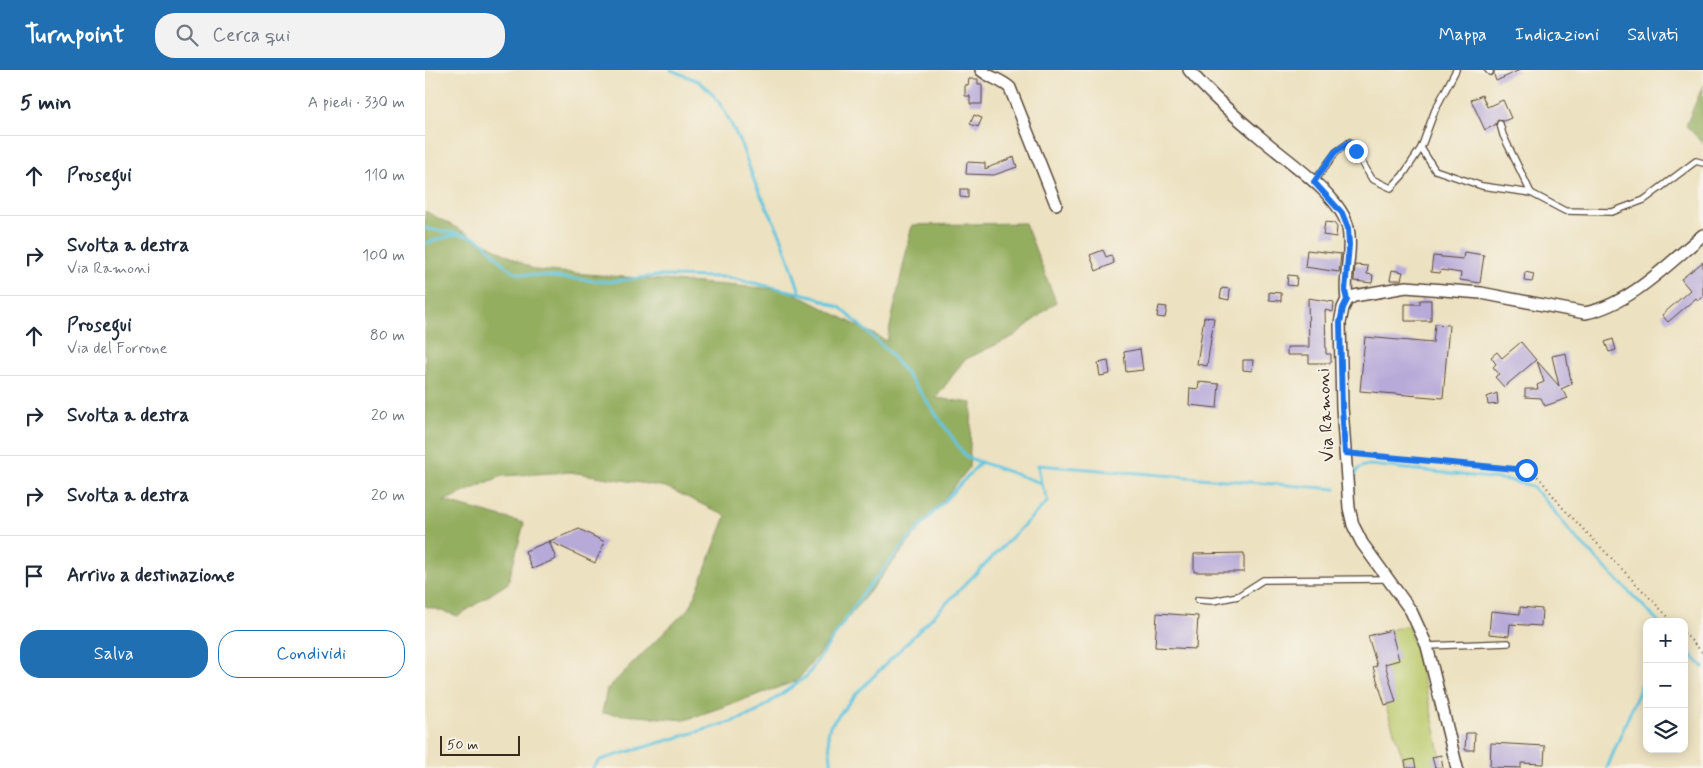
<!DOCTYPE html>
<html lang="it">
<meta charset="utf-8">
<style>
:root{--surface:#fff;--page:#f2f2f3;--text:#1f2937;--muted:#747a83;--line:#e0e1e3;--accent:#1f6fb2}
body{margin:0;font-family:Mynerve,sans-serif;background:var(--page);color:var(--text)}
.controls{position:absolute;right:15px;bottom:15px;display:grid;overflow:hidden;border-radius:10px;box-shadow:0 2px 12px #0003}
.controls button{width:45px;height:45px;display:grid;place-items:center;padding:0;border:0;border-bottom:1px solid var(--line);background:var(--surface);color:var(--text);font:25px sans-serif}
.scale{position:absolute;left:15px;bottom:12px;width:80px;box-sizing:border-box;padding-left:5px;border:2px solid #3b2a1e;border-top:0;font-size:14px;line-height:18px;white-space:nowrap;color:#3b2a1e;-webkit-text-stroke:4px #f7f3e8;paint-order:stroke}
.stop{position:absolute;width:15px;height:15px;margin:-11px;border:4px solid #1a73e8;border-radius:50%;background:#fff}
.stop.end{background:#1a73e8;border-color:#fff;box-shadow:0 1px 5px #0008}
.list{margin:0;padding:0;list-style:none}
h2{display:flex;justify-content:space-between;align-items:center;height:65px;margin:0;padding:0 20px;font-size:21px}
h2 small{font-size:16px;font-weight:400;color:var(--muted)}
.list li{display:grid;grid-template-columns:32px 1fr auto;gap:15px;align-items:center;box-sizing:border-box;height:80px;padding:0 20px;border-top:1px solid var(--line)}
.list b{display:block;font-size:19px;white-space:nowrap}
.list p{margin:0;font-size:16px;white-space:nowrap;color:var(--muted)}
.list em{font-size:16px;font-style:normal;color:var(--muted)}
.actions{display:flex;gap:10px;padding:15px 20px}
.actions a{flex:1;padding:11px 0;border:1px solid var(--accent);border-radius:20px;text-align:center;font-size:18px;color:var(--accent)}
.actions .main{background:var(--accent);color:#fff}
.icon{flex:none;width:28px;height:28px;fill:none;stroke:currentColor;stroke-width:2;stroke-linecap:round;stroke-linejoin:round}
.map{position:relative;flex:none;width:1278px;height:698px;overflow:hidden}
header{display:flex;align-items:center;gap:30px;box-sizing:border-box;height:70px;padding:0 25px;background:var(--accent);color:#fff}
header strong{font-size:24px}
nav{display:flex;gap:28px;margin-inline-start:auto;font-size:18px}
.search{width:350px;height:45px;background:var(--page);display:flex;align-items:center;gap:12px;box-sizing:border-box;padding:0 18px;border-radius:20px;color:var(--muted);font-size:19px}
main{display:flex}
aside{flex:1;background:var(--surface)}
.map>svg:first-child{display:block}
.green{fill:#bbca6d;stroke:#7b7a46}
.forest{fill:#94ae60;stroke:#686c3f}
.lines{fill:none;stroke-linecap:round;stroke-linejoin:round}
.stream{stroke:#62c6e0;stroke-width:3}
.building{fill:#b7aad9}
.service-casing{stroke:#564536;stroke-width:8}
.minor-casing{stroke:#564536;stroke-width:14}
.path{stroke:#564536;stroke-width:2;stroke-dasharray:1 4;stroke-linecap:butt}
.service{stroke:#fff;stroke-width:5.5}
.minor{stroke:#fff;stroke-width:11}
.route{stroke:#1a73e8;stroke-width:6}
.labels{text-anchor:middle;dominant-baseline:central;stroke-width:4;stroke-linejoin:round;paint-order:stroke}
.street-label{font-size:18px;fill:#3b2a1e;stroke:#f7f3e8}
</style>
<header>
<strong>Turnpoint</strong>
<div class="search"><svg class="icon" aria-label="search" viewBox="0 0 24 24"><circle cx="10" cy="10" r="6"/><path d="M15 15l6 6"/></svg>Cerca qui</div>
<nav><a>Mappa</a><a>Indicazioni</a><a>Salvati</a></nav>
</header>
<main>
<aside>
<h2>5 min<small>A piedi · 330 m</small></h2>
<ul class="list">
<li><svg class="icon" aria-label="ahead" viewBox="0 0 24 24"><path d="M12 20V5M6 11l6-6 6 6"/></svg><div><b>Prosegui</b></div><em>110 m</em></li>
<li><svg class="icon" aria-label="right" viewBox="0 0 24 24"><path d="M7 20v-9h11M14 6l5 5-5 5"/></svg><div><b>Svolta a destra</b><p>Via Ramoni</p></div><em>100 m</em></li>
<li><svg class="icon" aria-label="ahead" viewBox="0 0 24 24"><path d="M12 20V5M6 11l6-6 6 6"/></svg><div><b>Prosegui</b><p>Via del Forrone</p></div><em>80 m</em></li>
<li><svg class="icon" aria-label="right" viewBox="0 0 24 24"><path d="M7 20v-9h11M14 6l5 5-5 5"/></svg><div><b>Svolta a destra</b></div><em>20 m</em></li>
<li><svg class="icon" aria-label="right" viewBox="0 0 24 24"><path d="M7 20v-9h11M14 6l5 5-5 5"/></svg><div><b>Svolta a destra</b></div><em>20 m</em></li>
<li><svg class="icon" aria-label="arrive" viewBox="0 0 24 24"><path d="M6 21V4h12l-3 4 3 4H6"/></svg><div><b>Arrivo a destinazione</b></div></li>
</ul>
<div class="actions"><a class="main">Salva</a><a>Condividi</a></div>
</aside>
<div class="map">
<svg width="1278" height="698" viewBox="0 0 1278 698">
<rect width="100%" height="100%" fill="#f7f3e8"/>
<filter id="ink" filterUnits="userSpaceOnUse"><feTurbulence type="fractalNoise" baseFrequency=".02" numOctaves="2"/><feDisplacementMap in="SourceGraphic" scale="10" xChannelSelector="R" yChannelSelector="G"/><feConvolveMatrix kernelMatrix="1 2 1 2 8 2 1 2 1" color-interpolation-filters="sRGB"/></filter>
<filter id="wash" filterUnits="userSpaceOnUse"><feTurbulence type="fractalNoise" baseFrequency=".0096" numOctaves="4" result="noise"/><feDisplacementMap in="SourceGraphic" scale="20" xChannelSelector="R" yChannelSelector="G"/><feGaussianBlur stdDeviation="1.12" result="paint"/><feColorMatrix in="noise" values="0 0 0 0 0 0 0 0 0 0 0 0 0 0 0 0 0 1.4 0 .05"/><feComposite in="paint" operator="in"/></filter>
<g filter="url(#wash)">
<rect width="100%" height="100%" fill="#ece1c0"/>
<polygon class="green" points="983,555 1005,636 1018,698 981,698 948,597 952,596 943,566"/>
<g class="forest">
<polygon points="1278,15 1278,73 1261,56"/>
<polygon points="0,141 110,200 363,220 462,271 487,155 600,153 631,232 589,266 539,290 511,328 547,333 544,398 372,611 260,650 177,643 182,619 266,536 301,446 241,417 145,402 77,406 19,431 99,453 83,513 33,546 0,536"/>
</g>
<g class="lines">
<g class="stream">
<polyline points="246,0 273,11 287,23 299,40 316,74 330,113 356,166 375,222"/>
<path d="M0,158C17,163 38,162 54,170C71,180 75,199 96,204L183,212L231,206L301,207L388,226L416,238L464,282L496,323L541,387L616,413"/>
<polyline points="0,173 30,165"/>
<path d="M929,420C930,405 928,396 946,395L1083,410L1106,416L1121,431L1148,465L1234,552"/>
<polyline points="1259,578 1278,597"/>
<polyline points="168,698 175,690 306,652 330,643 382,606 440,521 492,460 556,392"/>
<polyline points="407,698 403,665 405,656 431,624 623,431 616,413 613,395 911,419"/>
<polyline points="1182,698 1222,602"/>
</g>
</g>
<g id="blocks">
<g class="building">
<polygon points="1069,0 1095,0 1071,11 1069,5"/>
<polygon points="544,9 553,9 553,14 557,14 557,34 545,34 545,26 540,26 540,15 543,15"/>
<polygon points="1057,25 1062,37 1078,30 1086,48 1079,51 1073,50 1070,55 1060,60 1046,30"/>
<polygon points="549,45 557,48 553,57 545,54"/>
<polygon points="589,87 592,97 569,105 541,104 542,92 560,93 560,99"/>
<polygon points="535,119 543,119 543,128 535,127"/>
<polygon points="900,152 909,153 912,157 911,167 898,165"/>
<polygon points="678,180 681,187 686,185 689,193 671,201 665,185"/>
<polygon points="882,180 916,184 914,202 880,197"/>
<polygon points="1039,182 1059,185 1055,213 1035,210 1036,203 1016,200 1015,203 1006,202 1008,186 1038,189"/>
<polygon points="1278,192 1278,227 1273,230 1271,228 1243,252 1237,245 1265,220 1256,209"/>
<polygon points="930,195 943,196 942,204 948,205 947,213 929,211"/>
<polygon points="967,200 978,202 976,210 965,210"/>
<polygon points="1100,202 1109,204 1107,212 1099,211"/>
<polygon points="863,205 872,206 871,216 862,215"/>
<polygon points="797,218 805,219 804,230 795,228"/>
<polygon points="844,222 856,223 856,231 844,230"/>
<polygon points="883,228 909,232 908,242 900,240 901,284 906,284 906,293 884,293 884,285 862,285 862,277 884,277"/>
<polygon points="995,230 1006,230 1006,251 980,251 980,234 995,234"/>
<polygon points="734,236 742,237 740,248 732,247"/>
<polygon points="779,247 789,248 782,296 772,294"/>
<polygon points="1010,254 1024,255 1018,328 935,321 940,267 1008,273"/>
<polygon points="1188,269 1191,280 1184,282 1180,272"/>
<polygon points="1096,272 1111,290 1079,317 1070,307 1074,304 1068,297 1071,294 1066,287 1072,282 1077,288"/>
<polygon points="715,279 718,300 701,302 699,282"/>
<polygon points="1141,283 1143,297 1147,314 1136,319 1143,328 1120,336 1116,328 1100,327 1100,319 1113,319 1112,315 1119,312 1112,291 1134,316 1127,286"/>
<polygon points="818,290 828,290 827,301 818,300"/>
<polygon points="683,291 685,304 675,306 673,293"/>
<polygon points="774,312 794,314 792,338 764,335 765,318 773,319"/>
<polygon points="1072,323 1073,334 1063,335 1062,327"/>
<polygon points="154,459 180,472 170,493 124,471 131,489 107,499 100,481"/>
<polygon points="819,483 819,502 769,502 769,484"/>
<polygon points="1095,537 1117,539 1116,556 1085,554 1084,566 1064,564 1066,541 1095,544"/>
<polygon points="732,543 773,546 771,579 730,577"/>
<polygon points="966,560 974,590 960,594 971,632 960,635 948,597 952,596 943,566"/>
<polygon points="1041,663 1050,663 1049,680 1040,680"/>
<polygon points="1066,673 1120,676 1119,694 1096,693 1096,698 1065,697"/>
<polygon points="1016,685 1018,698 1010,698 1007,687"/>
<polygon points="989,689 991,698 981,698 980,691"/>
</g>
</g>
</g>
<g filter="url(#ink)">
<use href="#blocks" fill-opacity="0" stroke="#564536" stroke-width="1"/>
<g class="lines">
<g class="service-casing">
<g id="service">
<polyline points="1063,0 1065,2"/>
<polyline points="1075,54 1078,65 1106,123 1140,141 1187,142 1219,130 1271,91 1278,93"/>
<polyline points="996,78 1010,100 1057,116 1106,123"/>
<polyline points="889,112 911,82 925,72 947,109 966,118 978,105 996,78 1010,40 1031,0"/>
<polyline points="773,530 788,531 813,526 838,510 961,509"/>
<polyline points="1002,576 1083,573"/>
</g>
</g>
<g class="minor-casing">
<g id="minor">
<path d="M556,0C565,8 577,10 585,18L631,134"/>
<path d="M764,0C785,25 811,47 836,68C861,90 916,125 923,158C928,182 918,207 922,230"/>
<path d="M1032,698L1002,576L986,541L937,473L928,455L924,438L917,337L915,253L918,238L922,230L929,226L981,217L1056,223L1160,243C1204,235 1243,194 1278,165"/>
</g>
</g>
<g class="path">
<polyline points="930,384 1101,400 1110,404 1116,410 1137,437 1248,552"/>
<polyline points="1259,563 1278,583"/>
</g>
<use href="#service" class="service"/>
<use href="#minor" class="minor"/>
</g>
</g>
<g class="lines" filter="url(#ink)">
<polyline class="route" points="931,81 925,72 910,82 889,112 917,143 923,158 924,175 920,221 922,230 918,238 915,253 917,337 920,383 1101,400"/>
</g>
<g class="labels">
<g class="street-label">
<text transform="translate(901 345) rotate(-93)">Via Ramoni</text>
</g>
</g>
</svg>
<div class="controls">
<button>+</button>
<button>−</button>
<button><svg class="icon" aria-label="layers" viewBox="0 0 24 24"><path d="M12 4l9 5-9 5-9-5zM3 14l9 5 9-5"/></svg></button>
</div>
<div class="scale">50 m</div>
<div class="stop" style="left:1101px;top:400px"></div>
<div class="stop end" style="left:931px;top:81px"></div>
</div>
</main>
